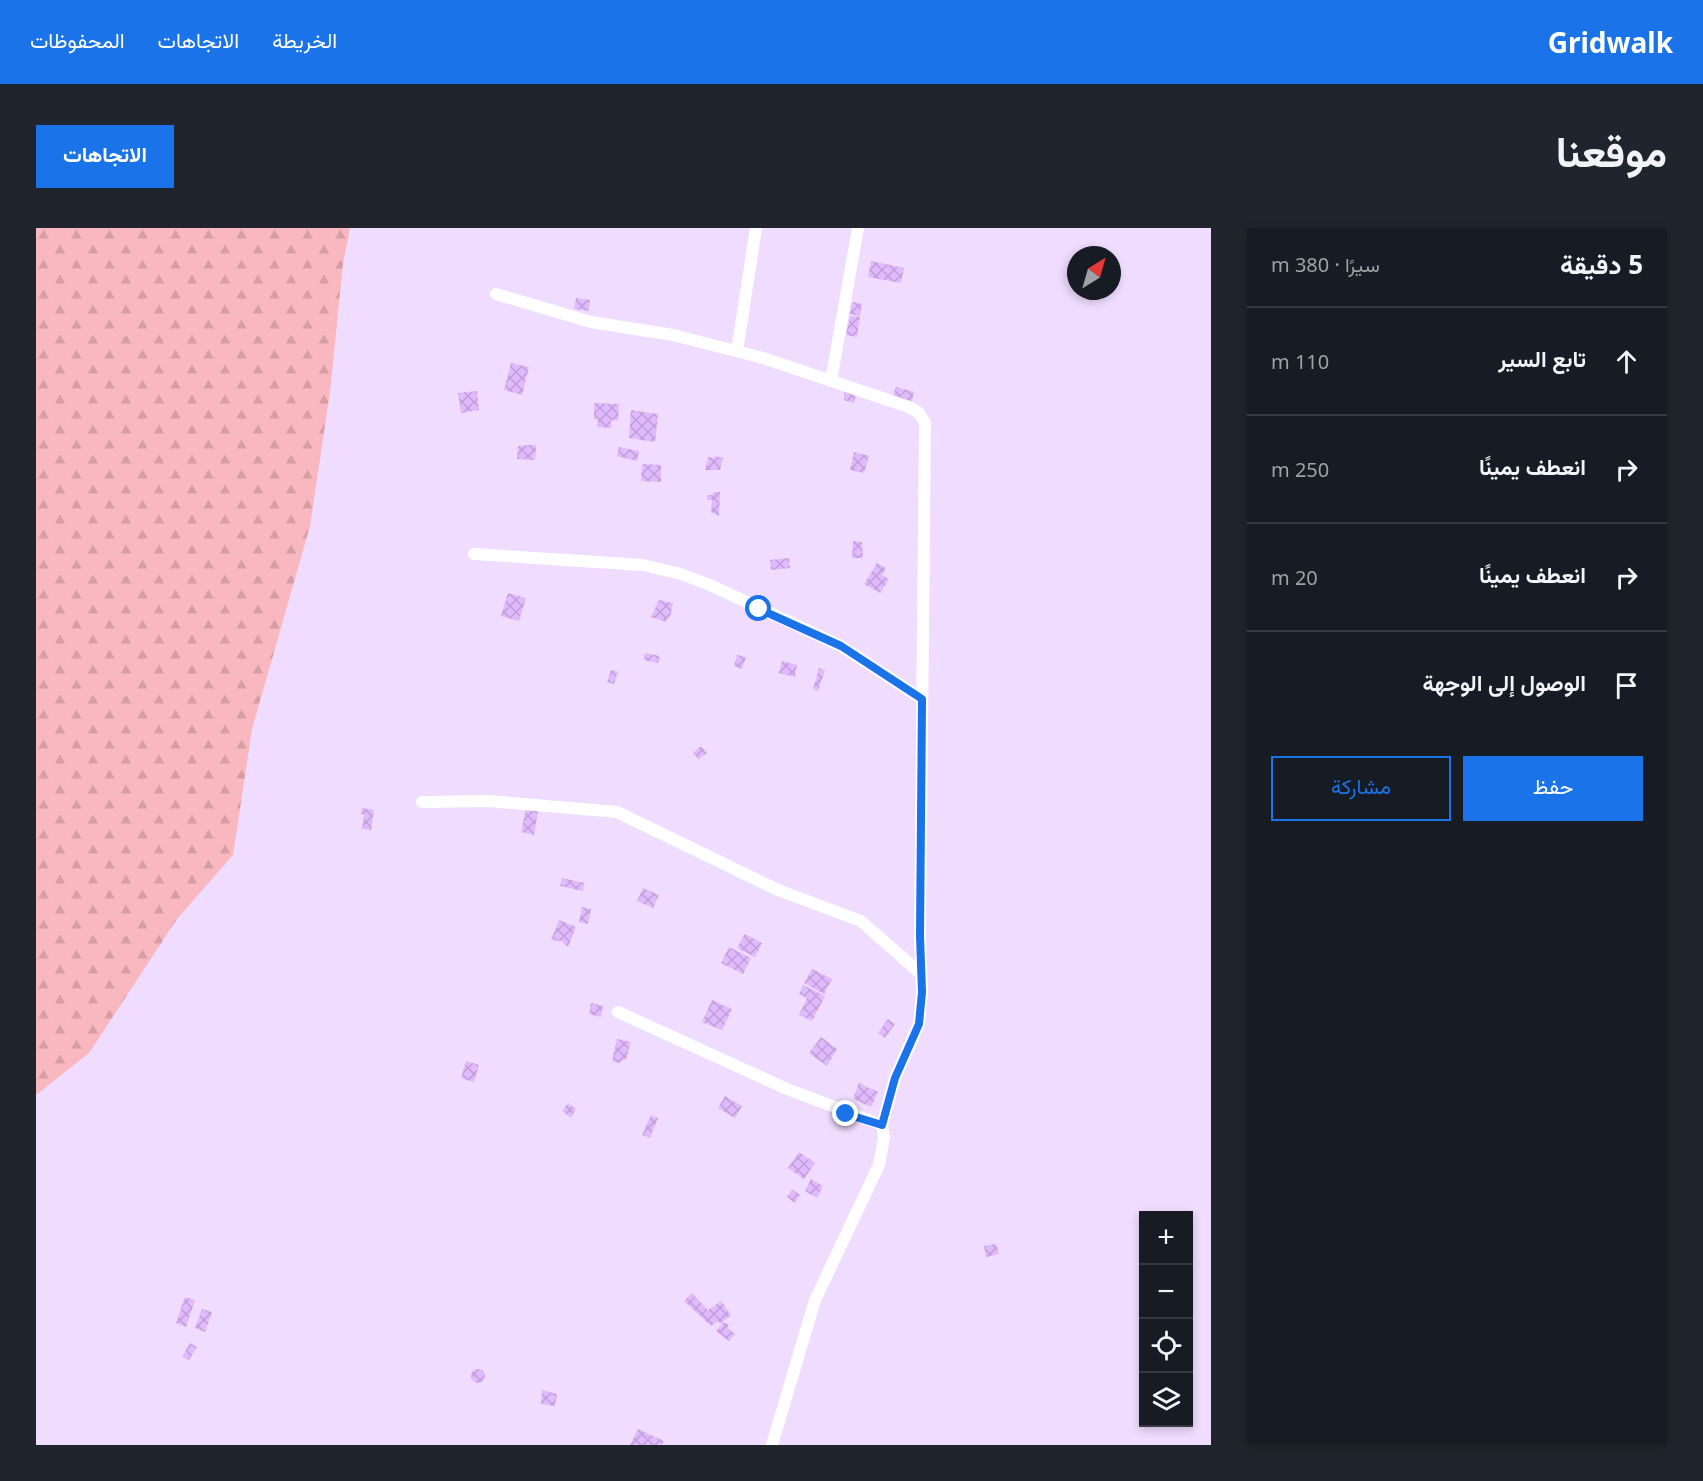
<!DOCTYPE html>
<html lang="ar">
<meta charset="utf-8">
<style>
:root{--surface:#171b24;--page:#20242c;--text:#f1f3f6;--muted:#9ea1a6;--line:#363941;--accent:#1a73e8}
body{margin:0;font-family:"Noto Sans",Vazirmatn,sans-serif;background:var(--page);color:var(--text);direction:rtl}
.controls{position:absolute;right:18px;bottom:18px;display:grid;overflow:hidden;border-radius:0px;box-shadow:0 3px 9px #0003}
.controls button{width:54px;height:54px;display:grid;place-items:center;padding:0;border:0;border-bottom:2px solid var(--line);background:var(--surface);color:var(--text);font:30px sans-serif}
.compass{position:absolute;left:1031px;top:18px;width:54px;height:54px;border-radius:50%;background:var(--surface);box-shadow:0 3px 9px #0003;rotate:37deg}
.stop{position:absolute;width:18px;height:18px;margin:-14px;border:4px solid #1a73e8;border-radius:50%;background:#fff}
.stop.end{background:#1a73e8;border-color:#fff;box-shadow:0 2px 6px #0008}
.list{margin:0;padding:0;list-style:none}
h2{display:flex;justify-content:space-between;align-items:center;height:78px;margin:0;padding:0 24px;font-size:26px}
h2 small{font-size:20px;font-weight:400;color:var(--muted)}
.list li{display:grid;grid-template-columns:39px 1fr auto;gap:18px;align-items:center;box-sizing:border-box;height:108px;padding:0 24px;border-top:2px solid var(--line)}
.list b{display:block;font-size:22px;white-space:nowrap}
.list em{font-size:20px;font-style:normal;color:var(--muted)}
.actions{display:flex;gap:12px;padding:18px 24px}
.actions a{flex:1;padding:14px 0;border:2px solid var(--accent);border-radius:0px;text-align:center;font-size:21px;color:var(--accent)}
.actions .main{background:var(--accent);color:#fff}
.icon{flex:none;width:33px;height:33px;fill:none;stroke:currentColor;stroke-width:2;stroke-linecap:round;stroke-linejoin:round}
.map{position:relative;flex:none;width:1175px;height:1217px;overflow:hidden;direction:ltr;border-radius:0px}
header{display:flex;align-items:center;gap:36px;box-sizing:border-box;height:84px;padding:0 30px;background:var(--accent);color:#fff}
header strong{font-size:28px}
nav{display:flex;gap:33px;margin-inline-start:auto;font-size:21px}
.intro{display:flex;align-items:center;justify-content:space-between;box-sizing:border-box;height:144px;padding:0 36px}
h1{margin:0;font-size:42px}
.button{padding:15px 27px;border-radius:0px;background:var(--accent);color:#fff;font-size:21px;font-weight:700}
main{display:flex;gap:36px;padding:0 36px}
aside{flex:1;background:var(--surface);border-radius:0px;box-shadow:0 3px 9px #0003}
.map>svg:first-child{display:block}
.forest{fill:url(#forest-firs)}
.building{fill:url(#building-cross-hatch)}
.lines{fill:none;stroke-linecap:round;stroke-linejoin:round}
.street{stroke:#fff;stroke-width:12}
.route{stroke:#1a73e8;stroke-width:8}
</style>
<header>
<strong>Gridwalk</strong>
<nav><a>الخريطة</a><a>الاتجاهات</a><a>المحفوظات</a></nav>
</header>
<div class="intro"><h1>موقعنا</h1><a class="button">الاتجاهات</a></div>
<main>
<aside>
<h2>5 دقيقة<small>سيرًا · 380 m</small></h2>
<ul class="list">
<li><svg class="icon" aria-label="ahead" viewBox="0 0 24 24"><path d="M12 20V5M6 11l6-6 6 6"/></svg><div><b>تابع السير</b></div><em>110 m</em></li>
<li><svg class="icon" aria-label="right" viewBox="0 0 24 24"><path d="M7 20v-9h11M14 6l5 5-5 5"/></svg><div><b>انعطف يمينًا</b></div><em>250 m</em></li>
<li><svg class="icon" aria-label="right" viewBox="0 0 24 24"><path d="M7 20v-9h11M14 6l5 5-5 5"/></svg><div><b>انعطف يمينًا</b></div><em>20 m</em></li>
<li><svg class="icon" aria-label="arrive" viewBox="0 0 24 24"><path d="M6 21V4h12l-3 4 3 4H6"/></svg><div><b>الوصول إلى الوجهة</b></div></li>
</ul>
<div class="actions"><a class="main">حفظ</a><a>مشاركة</a></div>
</aside>
<div class="map">
<svg width="1175" height="1217" viewBox="0 0 1175 1217">
<defs>
<pattern id="forest-firs" width="22" height="20" patternUnits="userSpaceOnUse" patternTransform="scale(1.5)"><rect width="22" height="20" fill="#f9b8bf"/><path d="M5 1l3.5 6h-7zM16 11l3.5 6h-7z" fill="#d59ea4"/></pattern>
<pattern id="building-cross-hatch" width="8" height="8" patternUnits="userSpaceOnUse" patternTransform="scale(1.5)"><rect width="8" height="8" fill="#e1b9fd"/><path d="M0 0l8 8M0 8l8-8" fill="none" stroke="#c19ed9"/></pattern>
</defs>
<rect width="100%" height="100%" fill="#f0dcfe"/>
<polygon class="forest" points="0,0 314,0 307,35 294,164 274,298 216,501 197,627 141,691 53,825 0,867"/>
<g class="building">
<polygon points="835,33 868,40 865,55 832,49"/>
<polygon points="540,70 554,72 553,83 538,81"/>
<polygon points="816,74 826,76 824,88 814,86"/>
<polygon points="814,88 824,89 821,109 810,107"/>
<polygon points="475,135 493,139 486,167 468,162"/>
<polygon points="860,159 878,164 875,177 864,174 867,164 863,173 856,171"/>
<polygon points="441,163 443,182 425,185 422,165"/>
<polygon points="808,164 820,168 818,175 808,172"/>
<polygon points="558,175 583,176 582,193 575,192 575,200 561,199 562,192 558,191"/>
<polygon points="595,182 622,186 619,214 593,210"/>
<polygon points="493,217 500,217 499,232 481,231 482,218"/>
<polygon points="583,219 603,223 601,233 581,228"/>
<polygon points="818,224 833,228 828,245 814,242"/>
<polygon points="679,228 687,230 684,242 669,242 672,229 679,230"/>
<polygon points="606,236 625,237 625,254 605,253"/>
<polygon points="677,264 684,264 683,288 675,284 676,272 671,272 671,267 677,267"/>
<polygon points="817,313 826,314 827,330 816,330"/>
<polygon points="753,330 754,340 735,342 734,332"/>
<polygon points="841,335 850,340 846,347 853,351 844,365 828,356"/>
<polygon points="472,365 490,370 483,393 465,388"/>
<polygon points="623,372 637,375 634,390 632,389 630,394 615,389"/>
<polygon points="609,425 624,428 622,435 608,432"/>
<polygon points="701,427 710,429 706,441 698,438"/>
<polygon points="746,433 761,437 759,449 743,445"/>
<polygon points="783,440 789,442 782,463 777,461"/>
<polygon points="575,442 582,444 578,456 571,454"/>
<polygon points="665,518 671,525 663,531 657,525"/>
<polygon points="326,580 338,582 335,602 326,601 328,587 325,586"/>
<polygon points="490,581 502,583 498,607 485,604"/>
<polygon points="526,650 548,655 547,663 524,658"/>
<polygon points="607,660 623,667 617,680 601,673"/>
<polygon points="546,679 555,681 552,696 543,694"/>
<polygon points="523,692 540,699 532,719 525,713 515,712"/>
<polygon points="709,706 726,715 719,729 701,720"/>
<polygon points="693,719 715,730 707,746 685,735"/>
<polygon points="776,741 796,751 788,766 768,755"/>
<polygon points="767,757 789,768 776,793 763,787 771,770 763,766"/>
<polygon points="676,772 696,781 686,802 666,794"/>
<polygon points="555,775 567,778 565,789 553,786"/>
<polygon points="852,791 859,796 849,810 842,805"/>
<polygon points="785,809 801,821 791,838 773,825"/>
<polygon points="581,811 595,814 590,831 583,835 576,833"/>
<polygon points="430,833 443,837 438,854 425,850"/>
<polygon points="823,855 842,864 835,879 817,871"/>
<polygon points="689,868 706,878 699,890 682,880"/>
<polygon points="532,875 540,881 535,890 526,883"/>
<polygon points="615,887 622,890 614,910 606,907"/>
<polygon points="763,924 779,935 768,951 752,940"/>
<polygon points="775,951 787,958 781,970 769,963"/>
<polygon points="756,961 764,967 759,975 751,969"/>
<polygon points="960,1016 963,1026 950,1029 948,1018"/>
<polygon points="656,1065 672,1082 685,1073 695,1087 684,1096 682,1093 675,1098 648,1073"/>
<polygon points="149,1069 159,1072 150,1099 140,1095"/>
<polygon points="166,1081 176,1084 169,1104 159,1100"/>
<polygon points="688,1094 693,1097 691,1100 699,1106 693,1113 680,1103"/>
<polygon points="154,1115 161,1119 153,1132 146,1129"/>
<circle cx="442" cy="1148" r="7"/>
<polygon points="506,1162 521,1166 519,1178 505,1176"/>
<polygon points="602,1201 628,1213 626,1217 594,1217"/>
</g>
<g class="lines">
<g class="street">
<polyline points="460,66 555,94 637,107 727,130 873,179 883,185 889,195 884,708 886,764 883,796 859,850 846,897 848,910 843,937 779,1072 736,1217"/>
<polyline points="701,123 720,0"/>
<polyline points="795,153 822,0"/>
<polyline points="438,326 607,337 645,346 674,357 805,418 886,471"/>
<polyline points="386,574 452,573 581,584 742,662 825,693 885,746"/>
<polyline points="582,784 751,861 846,897"/>
</g>
</g>
<g class="lines">
<polyline class="route" points="723,381 805,418 886,471 884,708 886,764 883,796 859,850 846,897 810,886"/>
</g>
</svg>
<div class="controls">
<button>+</button>
<button>−</button>
<button><svg class="icon" aria-label="locate" viewBox="0 0 24 24"><circle cx="12" cy="12" r="6"/><path d="M12 2v4M12 18v4M2 12h4M18 12h4"/></svg></button>
<button><svg class="icon" aria-label="layers" viewBox="0 0 24 24"><path d="M12 4l9 5-9 5-9-5zM3 14l9 5 9-5"/></svg></button>
</div>
<svg class="compass" viewBox="-18 -18 36 36"><path d="M0-13l5 13h-10z" fill="#e53935"/><path d="M0 13l5-13h-10z" fill="#9ea1a6"/></svg>
<div class="stop" style="left:723px;top:381px"></div>
<div class="stop end" style="left:810px;top:886px"></div>
</div>
</main>
